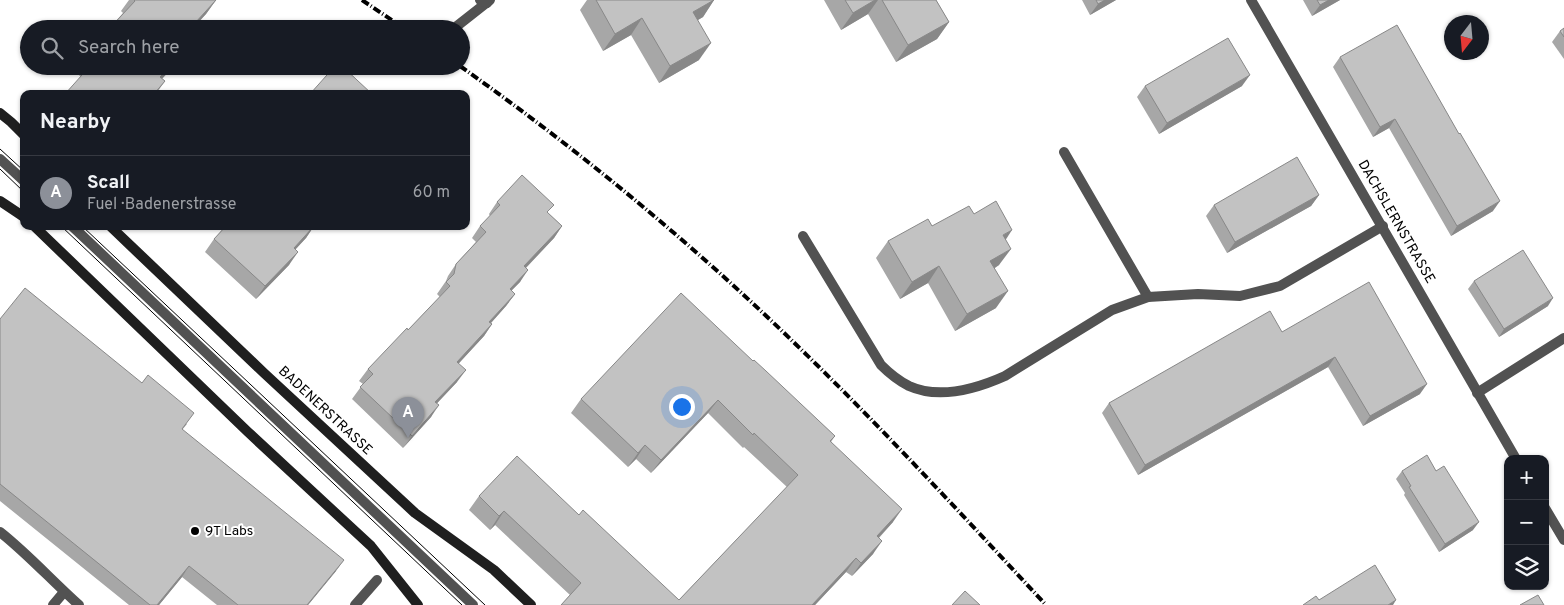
<!DOCTYPE html>
<meta charset="utf-8">
<style>
:root{--surface:#171b24;--page:#242831;--text:#f1f3f6;--muted:#9ea1a6;--line:#363941;--accent:#8c9099}
body{margin:0;font-family:Overpass,sans-serif;background:var(--page);color:var(--text)}
.controls{position:absolute;right:15px;bottom:15px;display:grid;overflow:hidden;border-radius:10px;box-shadow:0 1px 4px #0004}
.controls button{width:45px;height:45px;display:grid;place-items:center;padding:0;border:0;border-bottom:1px solid var(--line);background:var(--surface);color:var(--text);font:25px sans-serif}
.compass{position:absolute;left:1444px;top:15px;width:45px;height:45px;border-radius:50%;background:var(--surface);box-shadow:0 1px 4px #0004;rotate:196deg}
.you{position:absolute;left:681px;top:406px;width:18px;height:18px;margin:-12px;border:4px solid #fff;border-radius:50%;background:#1a73e8;box-shadow:0 0 0 8px #1a73e833}
.badge{display:grid;place-items:center;width:32px;height:32px;border-radius:50%;background:var(--accent);color:#fff;font-size:16px;font-weight:700}
.pin{position:absolute;translate:-50% -41px;filter:drop-shadow(0 1px 2px #0008)}
.pin::after{content:'';position:absolute;top:26px;width:18px;height:15px;background:inherit;clip-path:polygon(0 0,100% 0,50% 100%)}
.list{margin:0;padding:0;list-style:none}
h2{display:flex;justify-content:space-between;align-items:center;height:65px;margin:0;padding:0 20px;font-size:21px}
h2 small{font-size:16px;font-weight:400;color:var(--muted)}
.list li{display:grid;grid-template-columns:32px 1fr auto;gap:15px;align-items:center;box-sizing:border-box;height:75px;padding:0 20px;border-top:1px solid var(--line)}
.list b{display:block;font-size:19px;white-space:nowrap}
.list p{margin:0;font-size:16px;white-space:nowrap;color:var(--muted)}
.list em{font-size:16px;font-style:normal;color:var(--muted)}
.icon{flex:none;width:28px;height:28px;fill:none;stroke:currentColor;stroke-width:2;stroke-linecap:round;stroke-linejoin:round}
.map{position:relative;flex:none;width:1564px;height:605px;overflow:hidden}
.search{position:absolute;background:var(--surface);box-shadow:0 1px 4px #0004;left:20px;top:20px;width:450px;height:55px;display:flex;align-items:center;gap:12px;box-sizing:border-box;padding:0 18px;border-radius:28px;color:var(--muted);font-size:19px}
.panel{position:absolute;background:var(--surface);box-shadow:0 1px 4px #0004;left:20px;top:90px;width:450px;height:140px;border-radius:10px}
.map>svg:first-child{display:block}
.lines{fill:none;stroke-linecap:round;stroke-linejoin:round}
.lane{stroke:#525252;stroke-width:10}
.street{stroke:#525252;stroke-width:10}
.secondary{stroke:#1f1f1f;stroke-width:10}
.tram{stroke:#000;stroke-width:1}
.rail{stroke:#000;stroke-width:4;stroke-dasharray:8 2.5 1 2.5;stroke-linecap:butt}
.wall{fill:#a7a7a7}
.shaded-wall{fill:#888}
.building{fill:#c2c2c2;stroke:#888}
.poi-dot{fill:#000;stroke:#fff;stroke-width:2}
.labels{text-anchor:middle;dominant-baseline:central;stroke-width:4;stroke-linejoin:round;paint-order:stroke}
.street-label{font-size:14px;fill:#000;stroke:#fff}
.poi-label{font-size:14px;fill:#000;stroke:#fff;text-anchor:start}
</style>
<div class="map">
<svg width="1564" height="605" viewBox="0 0 1564 605">
<rect width="100%" height="100%" fill="#fff"/>
<g class="lines">
<g class="lane">
<polyline points="457,26 490,0"/>
<polyline points="1064,152 1148,297"/>
<polyline points="0,159 24,181"/>
<polyline points="72,226 473,605"/>
<path d="M0,532C28,554 52,581 79,605"/>
<polyline points="53,605 64,592"/>
<polyline points="355,605 377,580"/>
</g>
<g class="street">
<polyline points="480,0 487,3"/>
<polyline points="1251,0 1516,459"/>
<path d="M803,236L881,365C889,373 899,381 909,386C940,400 976,389 1005,376L1112,310L1148,297L1198,294L1240,296L1280,286L1383,226"/>
<polyline points="1477,393 1564,338"/>
<polyline points="1545,508 1564,540"/>
</g>
<g class="secondary">
<polyline points="0,113 11,122 24,135"/>
<polyline points="0,201 24,217"/>
<polyline points="34,226 248,432 371,546 418,605"/>
<polyline points="110,226 264,373 415,513 494,570 531,605"/>
</g>
<g class="tram">
<polyline points="0,149 24,171"/>
<polyline points="0,169 24,192"/>
<polyline points="61,226 462,605"/>
<polyline points="82,226 485,605"/>
</g>
<g class="rail">
<polyline points="362,0 405,29"/>
<path d="M460,66C566,141 667,223 762,312C861,405 953,505 1046,605"/>
</g>
</g>
<g class="wall">
<polygon points="129,0 216,0 206,14 197,24 199,27 198,29 109,29 123,13 121,11"/>
<polygon points="587,0 714,0 703,17 698,20 699,60 659,83 631,35 603,51 580,10"/>
<polygon points="824,0 936,0 949,22 937,39 896,62 868,14 841,30"/>
<polygon points="1082,0 1116,0 1090,15"/>
<polygon points="1303,0 1340,0 1312,16"/>
<polygon points="1564,28 1564,59 1552,42 1560,31"/>
<polygon points="1340,57 1493,211 1451,236 1389,128 1373,137 1333,67"/>
<polygon points="84,66 174,66 162,79 165,81 156,94 65,94 81,77 78,74"/>
<polygon points="1145,86 1242,86 1159,134 1137,97"/>
<polygon points="1319,195 1311,206 1227,253 1206,216 1214,205"/>
<polygon points="497,202 548,213 562,226 554,238 526,268 520,282 511,291 515,294 506,306 491,323 492,324 484,336 459,363 457,382 437,403 431,417 403,448 352,399 363,384 359,381 368,369 408,330 440,297 437,294 446,281 448,276 456,264 476,242 472,238 480,226 490,216 489,214"/>
<polygon points="974,214 1006,240 999,265 995,268 996,308 955,331 928,283 900,299 876,258 888,241"/>
<polygon points="223,226 314,226 306,238 295,249 289,265 256,299 205,252 214,239 224,228"/>
<polygon points="1474,281 1548,306 1499,337 1468,289"/>
<polygon points="0,319 187,424 182,430 336,571 308,605 217,605 182,577 159,605 129,605 0,501"/>
<polygon points="1282,332 1420,394 1363,426 1328,367 1138,475 1102,413 1109,403"/>
<polygon points="753,361 835,436 831,442 893,522 879,538 873,554 852,576 846,572 815,605 561,605 570,595 495,525 490,530 469,510 479,496 579,515 679,600 787,487 744,447 743,448 708,413 651,473 636,459 628,467 571,413 581,399"/>
<polygon points="1402,471 1473,530 1439,552 1404,495 1405,493 1396,479"/>
</g>
<g class="shaded-wall">
<polygon points="216,0 206,14 192,29 195,23"/>
<polygon points="714,0 703,17 682,29 693,12"/>
<polygon points="875,0 878,0 868,14 841,30 853,13"/>
<polygon points="1105,0 1116,0 1090,15 1098,4"/>
<polygon points="1329,0 1340,0 1312,16 1320,5"/>
<polygon points="642,18 631,35 603,51 615,34"/>
<polygon points="949,22 937,39 896,62 908,45"/>
<polygon points="711,43 699,60 659,83 670,66"/>
<polygon points="171,66 174,66 150,91 160,77"/>
<polygon points="1250,75 1242,86 1159,134 1167,123"/>
<polygon points="1395,119 1389,128 1373,137 1380,127"/>
<polygon points="1319,195 1311,206 1227,253 1235,242"/>
<polygon points="1500,201 1493,211 1451,236 1457,226"/>
<polygon points="314,226 306,238 285,261 294,248"/>
<polygon points="562,226 554,238 516,278 524,266"/>
<polygon points="1012,230 1001,247 1003,235"/>
<polygon points="1011,249 999,265 978,278 990,261"/>
<polygon points="298,252 289,265 256,299 265,286"/>
<polygon points="939,266 928,283 900,299 912,282"/>
<polygon points="528,270 520,282 501,301 510,289"/>
<polygon points="1008,291 996,308 955,331 967,314"/>
<polygon points="515,294 506,306 481,334 489,322"/>
<polygon points="1553,298 1548,306 1499,337 1504,329"/>
<polygon points="492,324 484,336 449,374 457,362"/>
<polygon points="1335,357 1328,367 1138,475 1145,465"/>
<polygon points="466,370 457,382 427,414 435,402"/>
<polygon points="1427,384 1420,394 1363,426 1370,416"/>
<polygon points="718,400 708,413 651,473 661,460"/>
<polygon points="439,405 431,417 403,448 412,436"/>
<polygon points="645,445 636,459 628,467 638,453"/>
<polygon points="902,509 893,522 867,550 877,536"/>
<polygon points="504,511 495,525 490,530 499,516"/>
<polygon points="1479,522 1473,530 1439,552 1445,544"/>
<polygon points="882,541 873,554 852,576 861,563"/>
<polygon points="856,558 846,572 815,605 812,605"/>
<polygon points="344,560 336,571 308,605 307,605"/>
<polygon points="189,566 182,577 159,605 157,605"/>
<polygon points="1396,600 1393,605 1388,605"/>
</g>
<g class="building">
<polygon points="134,0 216,0 195,23 199,27 197,29 109,29 135,1"/>
<polygon points="596,0 714,0 693,12 711,43 670,66 642,18 615,34"/>
<polygon points="845,0 875,0 853,13"/>
<polygon points="882,0 936,0 949,22 908,45"/>
<polygon points="1096,0 1105,0 1098,4"/>
<polygon points="1317,0 1329,0 1320,5"/>
<polygon points="1397,25 1459,134 1460,133 1500,201 1457,226 1395,119 1380,127 1340,57"/>
<polygon points="1564,28 1564,37 1560,31"/>
<polygon points="1228,38 1250,75 1167,123 1145,86"/>
<polygon points="90,66 171,66 160,77 165,81 154,94 65,94"/>
<polygon points="335,66 342,66 372,94 310,94"/>
<polygon points="1297,157 1319,195 1235,242 1214,205"/>
<polygon points="522,175 554,205 547,212 562,226 524,266 528,270 510,289 515,294 489,322 492,324 457,362 466,370 435,402 439,405 412,436 360,387 373,374 368,369 407,328 408,330 450,286 446,282 454,274 456,264 486,232 480,226 500,205 497,202"/>
<polygon points="996,201 1012,230 1003,235 1011,249 990,261 1008,291 967,314 939,266 912,282 888,241 928,219 932,226 969,206 974,214"/>
<polygon points="226,226 314,226 294,248 298,252 265,286 214,239"/>
<polygon points="1523,250 1553,298 1504,329 1474,281"/>
<polygon points="1369,282 1427,384 1370,416 1335,357 1145,465 1109,403 1270,311 1282,332"/>
<polygon points="25,288 142,383 148,375 194,413 182,429 344,560 307,605 238,605 189,566 157,605 150,605 0,484 0,319"/>
<polygon points="681,293 753,361 754,360 766,371 835,436 830,441 902,509 877,536 882,541 861,563 856,558 812,605 561,605 581,583 504,511 499,516 479,496 517,456 579,515 583,510 679,600 798,475 754,433 753,435 718,400 661,460 645,445 638,453 581,399"/>
<polygon points="1427,455 1436,471 1444,466 1479,522 1445,544 1409,487 1411,486 1402,471"/>
<polygon points="1375,565 1396,600 1388,605 1303,605 1316,596 1319,600"/>
<polygon points="965,591 980,605 952,605"/>
<polygon points="1538,595 1544,605 1520,605"/>
</g>
<circle class="poi-dot" cx="195" cy="531" r="5"/>
<g class="labels">
<g class="street-label">
<text transform="translate(1396 222) rotate(60)">DACHSLERNSTRASSE</text>
<text transform="translate(325 411) rotate(43)">BADENERSTRASSE</text>
</g>
<g class="poi-label">
<text x="205" y="531">9T Labs</text>
</g>
</g>
</svg>
<div class="controls">
<button>+</button>
<button>−</button>
<button><svg class="icon" aria-label="layers" viewBox="0 0 24 24"><path d="M12 4l9 5-9 5-9-5zM3 14l9 5 9-5"/></svg></button>
</div>
<svg class="compass" viewBox="-18 -18 36 36"><path d="M0-13l5 13h-10z" fill="#e53935"/><path d="M0 13l5-13h-10z" fill="#9ea1a6"/></svg>
<div class="you"></div>
<div class="pin badge" style="left:408px;top:438px">A</div>
<div class="search"><svg class="icon" aria-label="search" viewBox="0 0 24 24"><circle cx="10" cy="10" r="6"/><path d="M15 15l6 6"/></svg>Search here</div>
<section class="panel">
<h2>Nearby<small></small></h2>
<ul class="list">
<li><span class="badge">A</span><div><b>Scall</b><p>Fuel · Badenerstrasse</p></div><em>60 m</em></li>
</ul>
</section>
</div>
